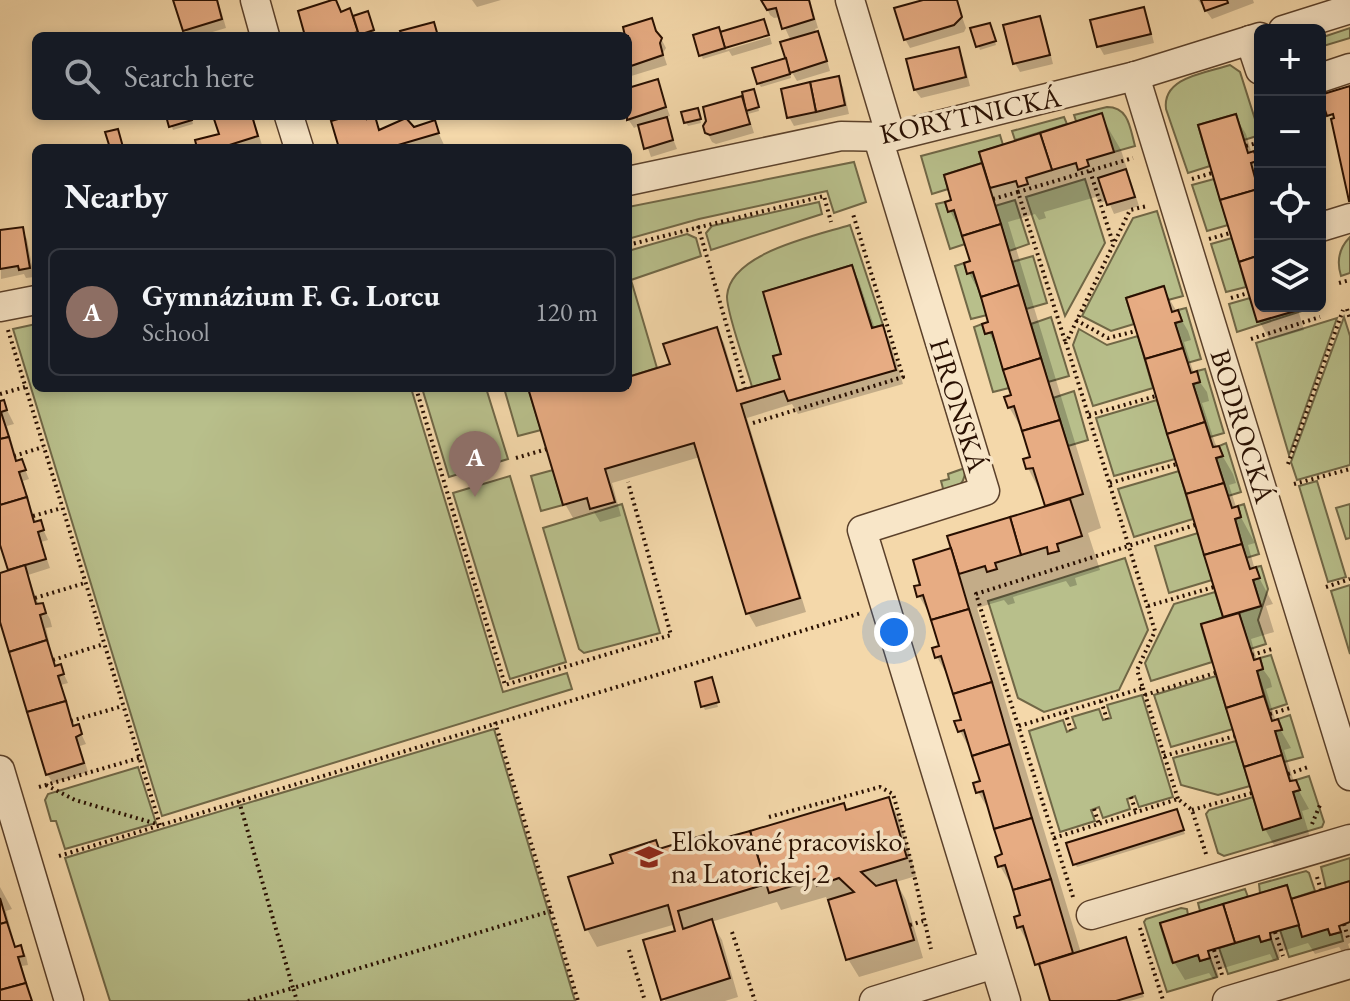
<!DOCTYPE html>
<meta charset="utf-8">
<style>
:root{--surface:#171b24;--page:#20242c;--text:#f1f3f6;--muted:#9ea1a6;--line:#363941;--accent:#db2777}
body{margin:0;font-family:"EB Garamond",serif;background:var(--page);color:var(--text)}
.controls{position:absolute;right:24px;top:24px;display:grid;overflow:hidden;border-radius:12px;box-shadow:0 4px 12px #0003}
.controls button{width:72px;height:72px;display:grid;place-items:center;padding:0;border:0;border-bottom:2px solid var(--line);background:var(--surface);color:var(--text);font:40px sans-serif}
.you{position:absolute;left:894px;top:632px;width:28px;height:28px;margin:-20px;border:6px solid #fff;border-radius:50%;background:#1a73e8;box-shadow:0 0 0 12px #1a73e833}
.badge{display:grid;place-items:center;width:52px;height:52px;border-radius:50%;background:var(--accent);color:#fff;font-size:26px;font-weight:700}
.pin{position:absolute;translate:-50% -66px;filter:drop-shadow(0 2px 4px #0008)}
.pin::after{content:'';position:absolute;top:42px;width:28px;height:24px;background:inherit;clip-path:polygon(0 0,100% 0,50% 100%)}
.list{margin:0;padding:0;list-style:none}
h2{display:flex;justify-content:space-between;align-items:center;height:104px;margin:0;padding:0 32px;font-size:34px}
h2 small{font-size:26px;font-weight:400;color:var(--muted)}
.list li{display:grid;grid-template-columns:52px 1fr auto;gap:24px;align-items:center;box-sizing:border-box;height:128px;margin:0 16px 16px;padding:0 16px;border:2px solid var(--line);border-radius:12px}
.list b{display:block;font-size:30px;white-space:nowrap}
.list p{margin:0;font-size:26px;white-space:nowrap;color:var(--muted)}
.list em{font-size:26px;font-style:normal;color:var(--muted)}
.icon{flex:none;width:44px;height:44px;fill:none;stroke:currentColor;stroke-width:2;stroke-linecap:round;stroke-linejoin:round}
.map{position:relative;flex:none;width:1350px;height:1001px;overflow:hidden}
.search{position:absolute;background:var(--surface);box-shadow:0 4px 12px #0003;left:32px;top:32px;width:600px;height:88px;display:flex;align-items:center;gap:20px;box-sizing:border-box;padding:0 28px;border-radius:12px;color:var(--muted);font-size:30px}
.panel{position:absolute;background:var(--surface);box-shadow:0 4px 12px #0003;left:32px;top:144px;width:600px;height:248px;border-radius:12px}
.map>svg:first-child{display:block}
.green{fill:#b8bf8b;stroke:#706746;stroke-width:2}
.shadow{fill:#0003}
.building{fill:#e7ac83;stroke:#280f01;stroke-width:2}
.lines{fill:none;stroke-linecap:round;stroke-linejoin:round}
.street-casing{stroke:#5b412b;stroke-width:31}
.path{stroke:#280f01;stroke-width:4;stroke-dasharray:2 4;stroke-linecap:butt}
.street{stroke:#f8e6c8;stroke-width:28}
.labels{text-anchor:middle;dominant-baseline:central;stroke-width:7;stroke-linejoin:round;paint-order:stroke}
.street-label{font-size:28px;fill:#280f01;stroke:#f8e6c8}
.poi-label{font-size:28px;fill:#280f01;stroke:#f8e6c8;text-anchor:start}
</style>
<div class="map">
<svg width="1350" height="1001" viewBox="0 0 1350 1001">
<rect width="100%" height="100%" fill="#f4d8aa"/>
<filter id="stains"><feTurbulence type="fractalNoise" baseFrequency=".0025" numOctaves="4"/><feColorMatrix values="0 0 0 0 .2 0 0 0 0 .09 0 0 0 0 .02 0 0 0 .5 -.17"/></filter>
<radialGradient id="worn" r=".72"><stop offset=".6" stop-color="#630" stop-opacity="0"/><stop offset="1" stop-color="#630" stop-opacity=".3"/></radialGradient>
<g class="green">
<polygon points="1350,28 1350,38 1320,47 1320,38"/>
<path d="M1230,65L1240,72L1260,135L1244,140L1236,114L1198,125L1210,166L1188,173L1166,109C1162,77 1206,73 1230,65Z"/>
<path d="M1107,107C1129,107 1130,128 1135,146L1114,152L1076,121L1074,115Z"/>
<polygon points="1064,117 1067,124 1015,140 1012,131"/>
<polygon points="1000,135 1003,145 979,152 982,163 944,175 948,189 932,194 921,156"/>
<polygon points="854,162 866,202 834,213 827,191 699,219 628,239 628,207"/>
<polygon points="1085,179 1105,243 1065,316 1026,197"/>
<polygon points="1214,179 1228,225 1207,231 1192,185"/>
<polygon points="1015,200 1029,244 1009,251 995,206"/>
<polygon points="819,202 822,214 711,250 706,233 712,226"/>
<polygon points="945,202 948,211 954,210 965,244 950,249 936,204"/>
<polygon points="1157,211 1183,296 1168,300 1163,286 1126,298 1134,324 1111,331 1082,316 1133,218"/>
<path d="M850,225L883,325L872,328L852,265L764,292L781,354L773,357L780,379L752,387C747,368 726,312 727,296C730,253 815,236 850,225Z"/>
<polygon points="687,234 696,238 701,256 631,280 657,368 628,377 628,251"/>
<path d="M1350,237V273L1341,276C1336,260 1339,248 1350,237Z"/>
<polygon points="1232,238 1246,287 1226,292 1211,244"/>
<polygon points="1033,256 1047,303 1026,309 1012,262"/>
<polygon points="964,263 967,273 973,272 987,315 971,319 955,266"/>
<polygon points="1250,298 1258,322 1295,311 1294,306 1311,308 1237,332 1229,304"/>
<polygon points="1186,308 1201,359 1187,363 1175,323 1182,321 1178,310"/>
<polygon points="1051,317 1069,376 1048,382 1031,324"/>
<polygon points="1344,317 1350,336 1350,465 1297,480 1291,462"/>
<polygon points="1337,318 1289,455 1256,343"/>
<polygon points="36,324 36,388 411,388 503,692 567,673 572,689 162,816 13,329"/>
<polygon points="982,324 985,334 992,332 1009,388 993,392 974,327"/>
<polygon points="1079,329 1107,345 1138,336 1153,388 1093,406 1073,345"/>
<polygon points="1205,369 1224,433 1210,437 1193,384 1200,382 1197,371"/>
<polygon points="422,388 486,388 508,459 449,477"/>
<polygon points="504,388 528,388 541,430 518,436"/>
<polygon points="1074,391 1088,440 1068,446 1053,398"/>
<polygon points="1157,400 1175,459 1114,476 1096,418"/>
<polygon points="1226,443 1241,492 1228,496 1216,458 1223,456 1219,446"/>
<path d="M965,468C966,484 957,488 945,496L941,481L949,479L948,474Z"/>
<polygon points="553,470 563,505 541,511 531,476"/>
<polygon points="1179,471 1193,519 1134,537 1118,489"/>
<polygon points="510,476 566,662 510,679 453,493"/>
<polygon points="1317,481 1346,577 1328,582 1299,486"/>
<polygon points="622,504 660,633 584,653 579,649 543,528"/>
<polygon points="1244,504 1259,554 1246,558 1235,519 1241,517 1238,506"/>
<polygon points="1350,504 1350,538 1346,539 1336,508"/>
<polygon points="1198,533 1212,580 1169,593 1155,546"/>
<polygon points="1125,558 1148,630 1119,690 1044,712 1018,698 988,601"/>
<polygon points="1261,566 1268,589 1258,620 1266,644 1250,649 1239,613 1261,606 1253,580 1259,578 1256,567"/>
<polygon points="1350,585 1350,654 1331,591"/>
<polygon points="1215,592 1223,617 1201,625 1212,662 1151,681 1145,663 1174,604"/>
<polygon points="1271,655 1287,704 1269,710 1257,671 1263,668 1260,658"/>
<polygon points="1216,676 1233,729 1171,747 1154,695"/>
<polygon points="1142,695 1173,797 1139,807 1135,796 1127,799 1130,809 1103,818 1099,807 1091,810 1095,821 1060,832 1029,731 1063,720 1067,732 1076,728 1072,717 1099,709 1103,720 1111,718 1107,705"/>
<polygon points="1290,715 1303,757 1284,762 1275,731 1282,729 1278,719"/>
<polygon points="494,729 575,1001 110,1001 65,858"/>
<polygon points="1236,741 1250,786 1218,795 1181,785 1173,758"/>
<polygon points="138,767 156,823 65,849 56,821 51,821 45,800 48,794"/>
<polygon points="1309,776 1324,822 1322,827 1224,856 1218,853 1206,814 1209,810 1253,797 1263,829 1300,818 1293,792 1300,790 1296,780"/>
<polygon points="1350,858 1350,881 1326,888 1321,867"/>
<polygon points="1306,871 1309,873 1315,891 1291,899 1287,885 1260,893 1259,884"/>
<polygon points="1245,889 1248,897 1200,911 1198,903"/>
<polygon points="1181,908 1187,909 1188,915 1160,924 1172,962 1198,955 1200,961 1210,958 1217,977 1167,992 1144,922 1146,919"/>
<polygon points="1299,925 1328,929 1330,935 1341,932 1343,941 1289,957 1280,930"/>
<polygon points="1259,936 1261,942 1271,939 1278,959 1228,974 1219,948"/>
</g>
<g class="shadow">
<polygon points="175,0 218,0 226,28 199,36 188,36"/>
<polygon points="472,0 501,0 477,7"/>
<polygon points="763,0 810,0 818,28 815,29 822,42 830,71 797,81 790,69 791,78 761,87 759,84 788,59 791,41 780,17 774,18 770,15"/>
<polygon points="930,0 956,0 966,28 964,32 910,48 905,39"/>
<polygon points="1198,0 1253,0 1254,3 1212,19"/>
<polygon points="335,1 342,14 349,11 353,17 367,13 375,34 307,36"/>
<polygon points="1143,10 1148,19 1154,43 1104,55 1099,46"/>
<polygon points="1039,18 1044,27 1053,64 1020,72 1015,63"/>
<polygon points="651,20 666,48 663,53 667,65 628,77 628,37"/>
<polygon points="763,21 769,33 726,46 726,50 770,37 772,44 732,56 729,51 703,59 701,55 720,34"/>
<polygon points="991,29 996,45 980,50 973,30"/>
<polygon points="958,49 963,58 970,86 921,98 915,90"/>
<polygon points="838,78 843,87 849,114 794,126 789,117"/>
<polygon points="657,82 670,116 665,118 677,149 651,157 640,125 634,128 628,119"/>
<polygon points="755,95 759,111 748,114 754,133 716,144 712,142 707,132 741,99 746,108"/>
<polygon points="699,114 701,123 688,126 686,122"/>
<polygon points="168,116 191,116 193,124 173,130"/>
<polygon points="215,116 253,116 262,145 253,148 199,148 221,135"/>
<polygon points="356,116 366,116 368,120 374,119 381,131 414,129 434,123 445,147 341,148"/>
<polygon points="1101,116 1121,150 1139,206 1114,214 1108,200 1100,203 1096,197 1044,212 1046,218 1039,220 1035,214 1008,222 1101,528 1088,533 1100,570 1075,578 1077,585 1070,587 1066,581 1013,597 1015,603 1008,605 1004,600 977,608 1081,953 1127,943 1144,997 1130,1001 1052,1001 1033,952 1019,927 1022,917 1016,893 1000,866 1004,856 993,817 978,792 982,782 974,757 960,731 963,721 951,682 937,657 935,649 941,647 933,620 919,596 922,586 953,549 1048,507 1028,468 1032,458 1024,433 1009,407 1013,397 1002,358 985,325 991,323 983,299 969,273 972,262 964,236 950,211 954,201 946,176 984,164"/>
<polygon points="1235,116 1246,134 1252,154 1260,165 1260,306 1297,306 1304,330 1270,340 1259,321 1200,127"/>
<polygon points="22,230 27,239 34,277 26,278 24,274 1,279 0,232"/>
<polygon points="851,267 859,281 875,329 882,327 890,341 903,384 798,414 792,404 747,418 806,612 756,627 748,613 700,457 612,483 621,516 600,522 594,512 573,518 565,504 530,388 628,388 628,379 672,365 716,329 724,343 739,393 782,380 784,355"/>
<polygon points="1163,288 1188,331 1191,340 1184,342 1194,374 1207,392 1209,401 1202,403 1215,443 1233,474 1236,483 1229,485 1237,510 1255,543 1248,545 1255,570 1273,604 1266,606 1274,632 1251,639 1257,661 1270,679 1272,687 1266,689 1276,722 1291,748 1284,750 1294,782 1309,809 1302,811 1310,837 1275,847 1265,829 1226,619 1128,299"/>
<polygon points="0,402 3,402 14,424 7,426 18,463 22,462 29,479 23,481 36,524 40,522 48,540 41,542 50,568 28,575 39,606 42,605 50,619 52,627 46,628 52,655 56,667 60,666 68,683 61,685 74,728 78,727 86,744 80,746 88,772 53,783 47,774 0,615 0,575 11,572 0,538"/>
<polygon points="711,681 718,707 705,710 703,706"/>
<polygon points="889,800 899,818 916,876 896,882 906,900 923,958 859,977 848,959 826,897 781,910 777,902 711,922 722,940 738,997 725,1001 665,1001 678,932 676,924 597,947 587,929 660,850 703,837 707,845 843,805 846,812"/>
<polygon points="1178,815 1185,834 1077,867 1075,864"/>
<polygon points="1350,882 1350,943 1348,944 1350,950 1343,953 1339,947 1315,954 1308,943 1279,952 1280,958 1273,960 1270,954 1217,970 1219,977 1213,979 1209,973 1185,980 1174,962 1286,888 1293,900"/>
<polygon points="0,887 12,909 6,911 16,949 21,947 26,956 28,965 22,966 32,1001 0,1001"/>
</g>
<g class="building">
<polygon points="173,0 217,0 222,19 183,31"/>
<polygon points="332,0 336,0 341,12 350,8 358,32 344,36 305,36 298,11"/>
<polygon points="761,0 809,0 814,19 782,29 776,8 767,10"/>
<polygon points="923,0 957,0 962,17 954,25 904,40 894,8"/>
<polygon points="1201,0 1227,0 1228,3 1205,11"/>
<polygon points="1144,7 1151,34 1097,47 1090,20"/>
<polygon points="368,11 374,30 359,35 353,16"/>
<polygon points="1040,16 1050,55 1013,64 1003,25"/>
<polygon points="652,18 656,31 662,38 660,43 663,55 628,67 628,36 625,36 623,27"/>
<polygon points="764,19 769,35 725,48 720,32"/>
<polygon points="434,22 438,36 402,36 400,31"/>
<polygon points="990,23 996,41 976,47 970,28"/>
<polygon points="719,27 725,48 699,56 693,35"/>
<polygon points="818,31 827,61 790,73 780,42"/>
<polygon points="959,47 966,77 914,90 906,59"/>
<polygon points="786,58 790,74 757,84 752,68"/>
<polygon points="839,76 845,105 816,112 810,82"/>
<polygon points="658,79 666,107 627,120 628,88"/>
<polygon points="810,82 816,112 787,118 781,89"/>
<polygon points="1350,86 1350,201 1349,201 1331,119 1334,118 1333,114 1327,116 1320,95"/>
<polygon points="754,89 759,107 746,111 742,92"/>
<polygon points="742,96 750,124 710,135 705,133 703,126 706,121 703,107"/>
<polygon points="698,108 701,119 684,123 681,112"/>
<polygon points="1102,113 1114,152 1087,160 1089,166 1078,170 1076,163 1052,170 1040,133"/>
<polygon points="1236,114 1248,153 1254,151 1257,161 1251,163 1258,189 1220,200 1198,125"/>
<polygon points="166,116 191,116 192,120 169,127"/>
<polygon points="213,116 252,116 258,136 220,148 197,148 195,140 219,134"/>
<polygon points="349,116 367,116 367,119 375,116 379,130 406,118 414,127 435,120 439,133 388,148 339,148 331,121"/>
<polygon points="667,117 673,140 644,149 638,125"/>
<polygon points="118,129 123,147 110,148 105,132"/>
<polygon points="1040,133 1052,170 1026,178 1028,184 1018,187 1016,181 990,188 979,152"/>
<polygon points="982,163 1001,224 962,236 954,210 948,212 945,202 951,200 944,175"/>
<polygon points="1126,169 1135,197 1107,205 1098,178"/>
<polygon points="1258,189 1260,255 1239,262 1220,200"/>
<polygon points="1001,224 1019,285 981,297 973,272 967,274 964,263 970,261 962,236"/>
<polygon points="23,227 30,268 19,270 18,266 0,269 0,230"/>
<polygon points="1260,255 1260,306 1294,306 1295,311 1257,322 1239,262"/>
<polygon points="852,265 872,328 883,325 896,370 788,401 784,391 741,404 800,598 746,614 694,443 605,469 615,502 590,509 587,498 563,505 528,388 628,388 628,377 670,364 663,344 717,327 737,391 780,379 773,356 781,354 763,292"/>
<polygon points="1019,285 1041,358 1003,370 992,332 985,334 982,324 988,322 981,297"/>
<polygon points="1164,286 1172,312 1178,310 1182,321 1175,323 1183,348 1145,359 1126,298"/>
<polygon points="1183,348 1191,373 1197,371 1200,382 1193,384 1205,422 1167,434 1145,359"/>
<polygon points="1041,358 1060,420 1022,431 1014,406 1008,408 1004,397 1011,395 1003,370"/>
<polygon points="4,400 7,410 1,412 9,437 0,439 0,401"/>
<polygon points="1060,420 1083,494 1045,506 1033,468 1026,469 1023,459 1030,457 1022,431"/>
<polygon points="1205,422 1213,447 1219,446 1223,456 1216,458 1224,483 1186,494 1167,434"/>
<polygon points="9,437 16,461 22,459 26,470 19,472 27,497 0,505 0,439"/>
<polygon points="1224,483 1232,508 1238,506 1241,517 1235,519 1242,544 1204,555 1186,494"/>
<polygon points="27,497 34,522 41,520 44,530 38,532 46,559 8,570 0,545 0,505"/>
<polygon points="1070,499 1082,536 1057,544 1059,551 1048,554 1047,547 1021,555 1010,517"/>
<polygon points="1010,517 1021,555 995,563 997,569 987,572 985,566 959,574 947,536"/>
<polygon points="1242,544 1250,569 1256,567 1260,578 1253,580 1261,606 1223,617 1204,555"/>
<polygon points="951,548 969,609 931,620 923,595 917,597 914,586 920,585 913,560"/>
<polygon points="25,565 36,604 43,603 46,613 40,615 47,640 9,652 0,622 0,573"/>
<polygon points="969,609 992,682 953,694 941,656 935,658 932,648 939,646 931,620"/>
<polygon points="1239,613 1254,660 1260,658 1263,669 1257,671 1264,696 1226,708 1201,624"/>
<polygon points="47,640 55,666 61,664 64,674 58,676 66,701 27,712 9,652"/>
<polygon points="712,677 719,702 701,707 695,682"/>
<polygon points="992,682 1010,744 972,756 964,730 958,732 954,721 961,720 953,694"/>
<polygon points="1264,696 1272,721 1278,719 1282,730 1275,731 1282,755 1244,767 1226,708"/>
<polygon points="66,701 73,726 79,724 82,734 76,737 84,763 46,775 27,712"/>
<polygon points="1010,744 1032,818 994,829 983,791 976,793 973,783 980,781 972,756"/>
<polygon points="1282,755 1290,781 1296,780 1300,790 1293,792 1301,818 1263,830 1244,767"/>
<polygon points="889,797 907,858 861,872 876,886 896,880 914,940 846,960 828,900 854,892 839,878 817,886 815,879 769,893 750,831 844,803 846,810"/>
<polygon points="1177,809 1184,830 1073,865 1066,843"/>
<polygon points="1032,818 1051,879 1013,890 1005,865 998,867 995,857 1002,854 994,829"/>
<polygon points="750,831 766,884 678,911 683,929 712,919 730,978 661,1000 643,940 675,931 668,905 585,930 568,877 613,863 610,855 656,840 659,849 704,835 706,843"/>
<polygon points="1051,879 1073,953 1035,965 1023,926 1017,928 1014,917 1020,915 1013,890"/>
<polygon points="1350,881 1350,922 1339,926 1341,932 1330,935 1328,929 1302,937 1291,899"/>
<polygon points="1287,885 1299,925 1270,933 1271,939 1261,942 1259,936 1235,943 1223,904"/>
<polygon points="0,898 7,922 0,924"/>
<polygon points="1223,904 1235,943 1208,951 1210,958 1200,961 1198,955 1173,963 1160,923"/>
<polygon points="7,922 15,947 21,945 24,956 18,957 26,983 0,990 0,924"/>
<polygon points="1126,937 1143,993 1116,1001 1050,1001 1039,964"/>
<polygon points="26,983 32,1001 0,1001 0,990"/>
</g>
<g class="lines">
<g class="street-casing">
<g id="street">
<polyline points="255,0 265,36"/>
<polyline points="850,0 891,137"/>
<polyline points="1283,30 1350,9"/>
<polyline points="1250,40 1260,70"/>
<polyline points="1135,76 1350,776"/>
<polyline points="1320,78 1350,68"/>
<polyline points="289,116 299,148"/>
<polyline points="878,138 985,491 862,530 1006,1001"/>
<polyline points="628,181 841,136 891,137 1135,76 1260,37"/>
<polyline points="1320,223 1321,227 1350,218"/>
<polyline points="0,307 36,300"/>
<polyline points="0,770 69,1001"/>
<polyline points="1091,915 1350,839"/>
<polyline points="874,1001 994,964"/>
<polyline points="1227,1001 1350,964"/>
</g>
</g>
<g class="path">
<polyline points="1246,146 1260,142"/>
<polyline points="1090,171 1113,243"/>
<polyline points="1192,179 1212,173"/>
<polyline points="993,199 1018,192"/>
<polyline points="698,226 745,389"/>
<polyline points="1209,239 1230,233"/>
<polyline points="628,245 824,196 831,222"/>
<polyline points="1339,283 1350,280"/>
<polyline points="1231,298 1248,293"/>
<polyline points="1347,309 1350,319"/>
<polyline points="1076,320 1108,338 1136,331"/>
<polyline points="8,330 160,825"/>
<polyline points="1251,339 1320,317"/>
<polyline points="1065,341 1018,192 1133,158"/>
<polyline points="416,388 505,685 671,635 628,482"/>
<polyline points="0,394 25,387"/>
<polyline points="1089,415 1156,396"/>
<polyline points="753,423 903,377 853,214"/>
<polyline points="14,456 43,447"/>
<polyline points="516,458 547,449"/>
<polyline points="1288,464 1343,310"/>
<polyline points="1110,483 1177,464"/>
<polyline points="1294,484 1350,469"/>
<polyline points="33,516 62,508"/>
<polyline points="1326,587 1350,579"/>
<polyline points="35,598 85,583"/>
<polyline points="1148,606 1214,587"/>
<polyline points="1252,655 1272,649"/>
<polyline points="53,660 104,644"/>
<polyline points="1143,688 1178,799"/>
<polyline points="1145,695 1215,673"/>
<polyline points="1101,701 1107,719"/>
<polyline points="1065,712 1071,730"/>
<polyline points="1270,714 1290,708"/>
<polyline points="71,721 123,706"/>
<polyline points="495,722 578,1001"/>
<polyline points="1019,726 1143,688 1137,670 1155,631 1066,343 1130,210 1147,206"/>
<polyline points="1164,756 1235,736"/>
<polyline points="1288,774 1308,767"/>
<polyline points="46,785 75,800 157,824"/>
<polyline points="39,787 139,758"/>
<polyline points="1131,797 1136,812"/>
<polyline points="239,801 293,988 551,911"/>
<polyline points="1094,809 1099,824"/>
<polyline points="1192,810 1252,793"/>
<path d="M769,817L880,787L893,794C908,845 919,897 931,949"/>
<polyline points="1312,824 1320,805"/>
<polyline points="1054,838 1178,799 1192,810 1206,854"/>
<polyline points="59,856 861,613"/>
<polyline points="1317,877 1321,890"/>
<polyline points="1073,897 976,594 1195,525"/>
<polyline points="1344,924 1349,941"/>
<polyline points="910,925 923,921"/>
<polyline points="1140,928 1163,1000"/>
<polyline points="732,932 755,1001"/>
<polyline points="1275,932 1283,956"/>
<polyline points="629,950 645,1001"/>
<polyline points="1214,950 1223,978"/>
<polyline points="248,1001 293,988 297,1001"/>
</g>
<use href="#street" class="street"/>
</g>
<defs>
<g id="school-bare" transform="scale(2.16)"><path d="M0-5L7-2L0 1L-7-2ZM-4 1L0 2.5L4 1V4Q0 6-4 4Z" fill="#8f2418" stroke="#f8e6c8" stroke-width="2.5" paint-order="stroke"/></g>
</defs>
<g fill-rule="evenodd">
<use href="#school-bare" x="649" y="857"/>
</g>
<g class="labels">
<g class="street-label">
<text transform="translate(970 115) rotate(-12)">KORYTNICKÁ</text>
<text transform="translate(959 405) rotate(73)">HRONSKÁ</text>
<text transform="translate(1243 426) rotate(73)">BODROCKÁ</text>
</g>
<g class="poi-label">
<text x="671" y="841">Elokované pracovisko<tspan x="671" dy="32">na Latorickej 2</tspan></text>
</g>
</g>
<rect width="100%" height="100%" filter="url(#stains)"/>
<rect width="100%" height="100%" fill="url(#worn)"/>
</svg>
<div class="controls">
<button>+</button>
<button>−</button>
<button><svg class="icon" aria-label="locate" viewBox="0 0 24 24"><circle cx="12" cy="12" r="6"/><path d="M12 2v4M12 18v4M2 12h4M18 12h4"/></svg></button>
<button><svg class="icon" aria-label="layers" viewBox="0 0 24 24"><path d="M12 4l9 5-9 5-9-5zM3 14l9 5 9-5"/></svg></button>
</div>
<div class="you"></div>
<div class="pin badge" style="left:475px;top:497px;background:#8d6e63">A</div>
<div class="search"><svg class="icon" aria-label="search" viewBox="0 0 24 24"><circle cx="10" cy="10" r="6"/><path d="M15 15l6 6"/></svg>Search here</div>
<section class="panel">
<h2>Nearby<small></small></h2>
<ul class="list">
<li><span class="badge" style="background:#8d6e63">A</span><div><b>Gymnázium F. G. Lorcu</b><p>School</p></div><em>120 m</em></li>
</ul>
</section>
</div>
